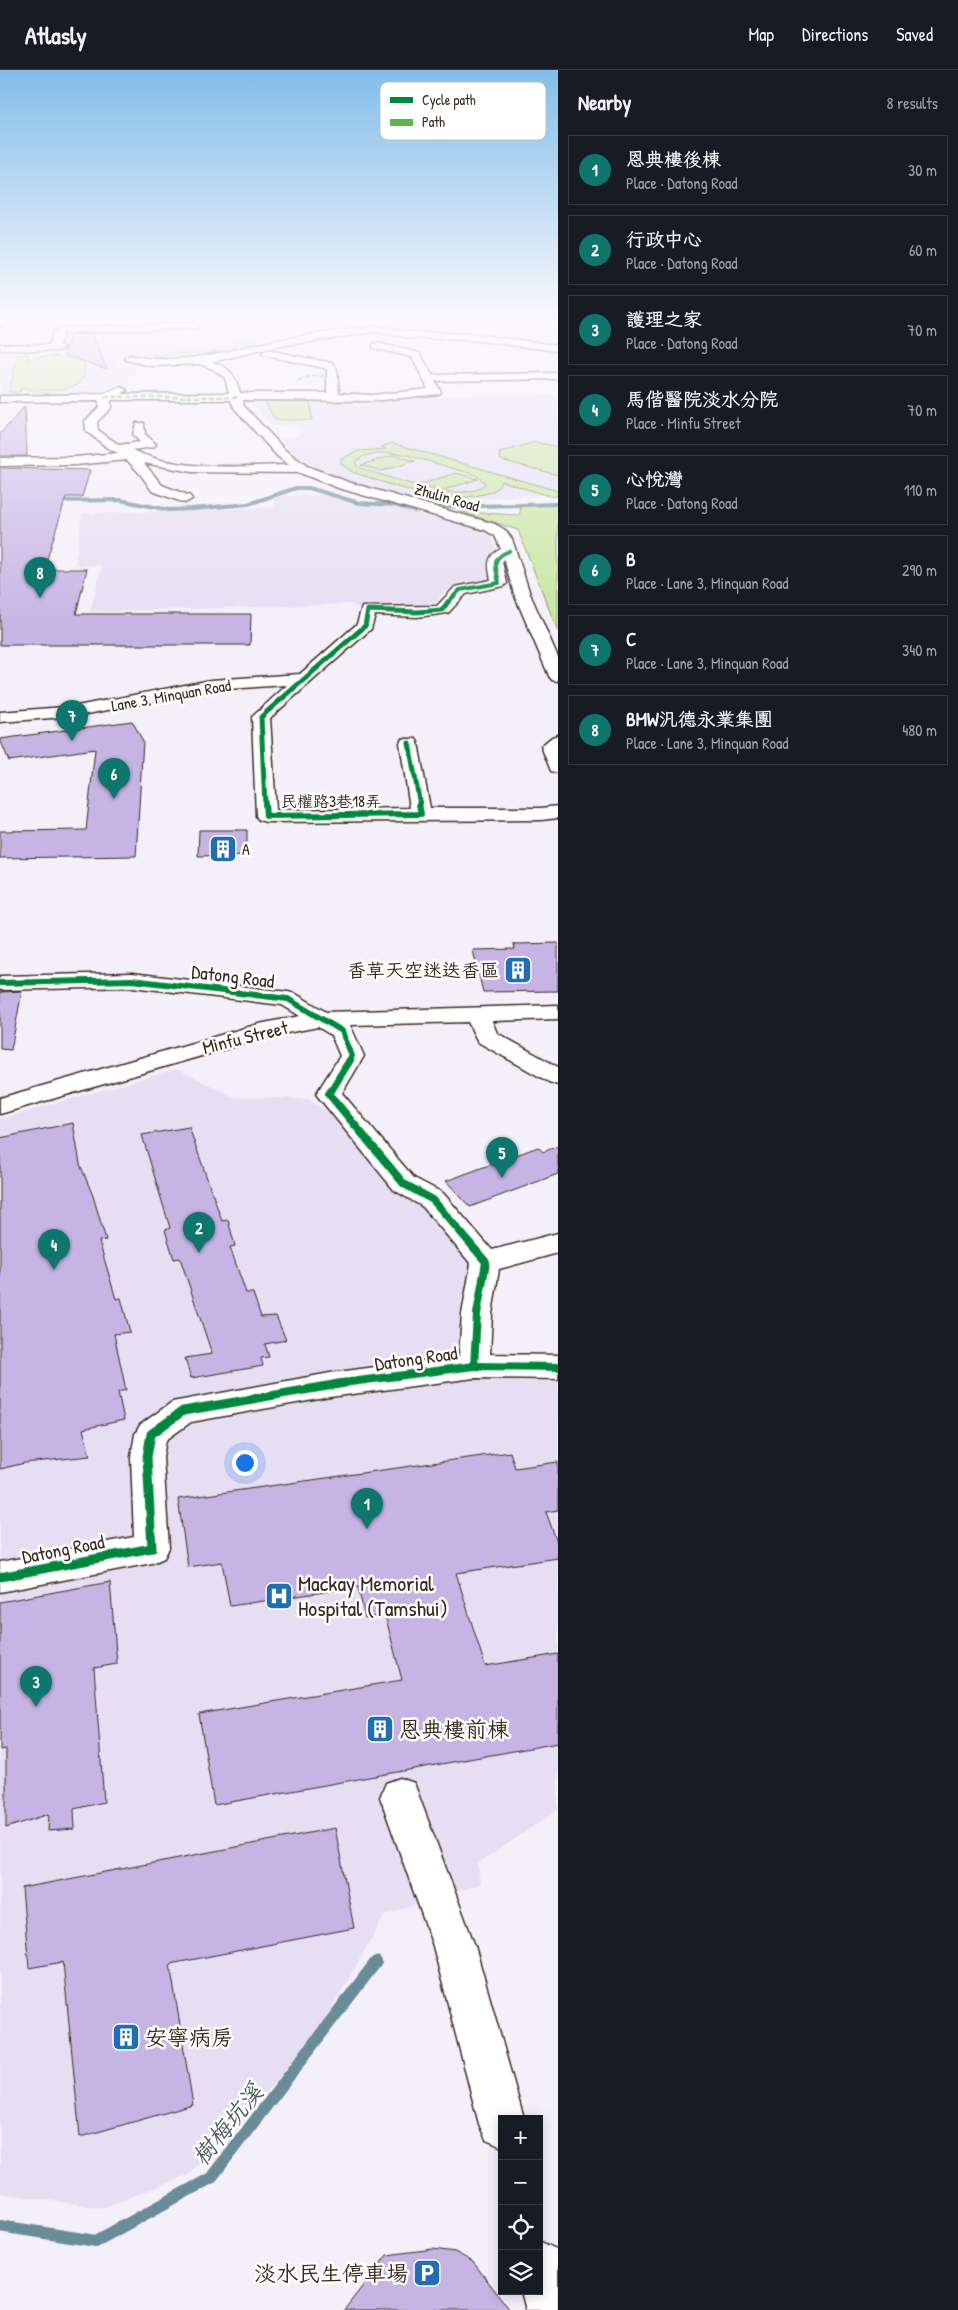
<!DOCTYPE html>
<meta charset="utf-8">
<style>
:root{--surface:#171b24;--page:#20242c;--text:#f1f3f6;--muted:#9ea1a6;--line:#363941;--accent:#0f766e}
body{margin:0;font-family:"Patrick Hand","LXGW WenKai TC",sans-serif;background:var(--page);color:var(--text)}
.controls{position:absolute;right:15px;bottom:15px;display:grid;overflow:hidden;border-radius:0px;box-shadow:0 2px 12px #0003}
.controls button{width:45px;height:45px;display:grid;place-items:center;padding:0;border:0;border-bottom:1px solid var(--line);background:var(--surface);color:var(--text);font:25px sans-serif}
.you{position:absolute;left:244px;top:1392px;width:18px;height:18px;margin:-12px;border:4px solid #fff;border-radius:50%;background:#1a73e8;box-shadow:0 0 0 8px #1a73e833}
.badge{display:grid;place-items:center;width:32px;height:32px;border-radius:50%;background:var(--accent);color:#fff;font-size:16px;font-weight:700}
.pin{position:absolute;translate:-50% -41px;filter:drop-shadow(0 1px 2px #0008)}
.pin::after{content:'';position:absolute;top:26px;width:18px;height:15px;background:inherit;clip-path:polygon(0 0,100% 0,50% 100%)}
.list{margin:0;padding:0;list-style:none}
h2{display:flex;justify-content:space-between;align-items:center;height:65px;margin:0;padding:0 20px;font-size:21px}
h2 small{font-size:16px;font-weight:400;color:var(--muted)}
.list li{display:grid;grid-template-columns:32px 1fr auto;gap:15px;align-items:center;box-sizing:border-box;height:70px;margin:0 10px 10px;padding:0 10px;border:1px solid var(--line);border-radius:0px}
.list b{display:block;font-size:19px;white-space:nowrap}
.list p{margin:0;font-size:16px;white-space:nowrap;color:var(--muted)}
.list em{font-size:16px;font-style:normal;color:var(--muted)}
.icon{flex:none;width:28px;height:28px;fill:none;stroke:currentColor;stroke-width:2;stroke-linecap:round;stroke-linejoin:round}
.map{position:relative;flex:none;width:558px;height:2240px;overflow:hidden}
header{display:flex;align-items:center;gap:30px;box-sizing:border-box;height:70px;padding:0 25px;background:var(--surface);border-bottom:1px solid var(--line)}
header strong{font-size:24px}
nav{display:flex;gap:28px;margin-inline-start:auto;font-size:18px}
main{display:flex}
aside{flex:1;background:var(--surface)}
.map>svg:first-child{display:block}
.built{fill:#e6def3}
.green{fill:#c7e69f;stroke:#81885e;fill-rule:evenodd}
.lines{fill:none;stroke-linecap:round;stroke-linejoin:round}
.stream-far1{stroke:#6a8b98;stroke-width:4}
.stream{stroke:#6a8b98;stroke-width:12}
.building{fill:#c6b4e4;stroke:#3b2a1e}
.street-casing{stroke:#3b2a1e;stroke-width:3}
.primary-casing{stroke:#3b2a1e;stroke-width:3}
.street{fill:#fff;fill-rule:evenodd}
.primary{fill:#fddf80;fill-rule:evenodd}
.quiet{stroke:#58b947;stroke-width:2.5;stroke-dasharray:5 2.5;stroke-linecap:butt}
.cycleway-far4-casing{stroke:#fff;stroke-width:5.5}
.cycleway-far3-casing{stroke:#fff;stroke-width:7}
.cycleway-far2-casing{stroke:#fff;stroke-width:9}
.cycleway-far1-casing{stroke:#fff;stroke-width:11}
.cycleway-casing{stroke:#fff;stroke-width:12}
.cycleway-far4{stroke:#00873e;stroke-width:4}
.cycleway-far3{stroke:#00873e;stroke-width:5}
.cycleway-far2{stroke:#00873e;stroke-width:6}
.cycleway-far1{stroke:#00873e;stroke-width:8}
.cycleway{stroke:#00873e;stroke-width:9}
.labels{text-anchor:middle;dominant-baseline:central;stroke-width:5;stroke-linejoin:round;paint-order:stroke}
.far-street-label{font-size:16px;fill:#3b2a1e;stroke:#fff}
.far-poi-label{font-size:16px;fill:#3b2a1e;stroke:#fff;text-anchor:start}
.poi-label{font-size:19px;fill:#3b2a1e;stroke:#fff;text-anchor:end}
.street-label{font-size:19px;fill:#3b2a1e;stroke:#fff}
.near-poi-label{font-size:22px;fill:#3b2a1e;stroke:#fff;text-anchor:start}
.near-water-label{font-size:24px;font-style:italic;fill:#525b5b;stroke:#fff}
.key{fill:#fff;stroke:#c4bfbc;stroke-width:1}
.key-label{font-size:14px;fill:#3b2a1e}
</style>
<header>
<strong>Atlasly</strong>
<nav><a>Map</a><a>Directions</a><a>Saved</a></nav>
</header>
<main>
<div class="map">
<svg width="558" height="2240" viewBox="0 0 558 2240">
<rect width="100%" height="100%" fill="#f4f0fa"/>
<filter id="ink" filterUnits="userSpaceOnUse"><feTurbulence type="fractalNoise" baseFrequency=".02" numOctaves="2"/><feDisplacementMap in="SourceGraphic" scale="10" xChannelSelector="R" yChannelSelector="G"/><feConvolveMatrix kernelMatrix="1 2 1 2 8 2 1 2 1" color-interpolation-filters="sRGB"/></filter>
<g filter="url(#ink)">
<g class="built">
<polygon points="259,253 272,271 257,273 252,270 234,277 231,280 151,285 113,290 119,295 139,296 125,314 100,325 0,326 1,279 59,278 64,262"/>
<polygon points="463,325 558,325 558,424 423,432 356,413 325,402 297,387 281,370 298,366 302,361 296,356 272,356 253,333 257,328 396,328"/>
<polygon points="325,425 354,434 393,437 489,462 497,481 486,492 491,509 485,512 455,516 444,522 431,539 355,537 353,534 90,542 102,496 75,495 82,444 274,437 274,426"/>
<polygon points="177,999 234,1027 308,1029 342,1051 429,1138 473,1195 478,1308 558,1312 558,1740 478,1794 480,1814 385,1845 313,1971 188,2105 102,2138 0,2123 0,1049"/>
</g>
<g class="green">
<path d="M252,270L255,273L273,272C245,278 176,298 151,285L231,280L234,277L233,271Z"/>
<path d="M18,284H28L27,290C46,285 68,284 85,295C84,299 84,306 82,310C76,323 33,321 21,318L20,322H9Z"/>
<polygon points="264,330 310,330 312,350 275,350"/>
<polygon points="535,372 558,377 558,405 501,390 499,383"/>
<path d="M392,373L558,421V425L553,427L501,411C499,420 492,422 484,424C439,436 394,415 352,402L341,394V389L358,381L386,379L381,377ZM383,383L404,384L476,405L485,413C467,438 384,405 360,398L356,395V391L364,386Z"/>
<polygon points="394,385 415,391 381,401 361,395"/>
<polygon points="456,403 478,409 444,420 422,414"/>
<polygon points="522,434 558,434 558,562 518,460 462,442 519,445"/>
</g>
<g class="lines">
<g class="stream-far1">
<polyline points="56,431 120,430 169,440 192,439 248,434 296,418 309,418 359,433 394,435 415,441"/>
<polyline points="436,437 558,434"/>
</g>
<polyline class="stream" points="0,2156 96,2171 211,2108 376,1892"/>
</g>
<g class="building">
<polygon points="92,264 107,299 64,285 70,265"/>
<polygon points="25,336 27,386 0,386 0,364"/>
<polygon points="0,398 90,400 82,427 66,427 44,499 87,499 76,544 251,544 250,575 0,575"/>
<polygon points="132,651 143,671 136,786 0,788 0,761 86,760 95,679 9,691 0,669"/>
<polygon points="199,760 247,760 247,785 198,786"/>
<polygon points="558,873 558,921 483,922 473,880 515,879 514,874"/>
<polygon points="22,921 11,980 0,979 0,922"/>
<polygon points="73,1053 80,1094 93,1126 106,1170 99,1171 116,1229 121,1228 130,1262 114,1264 126,1320 118,1322 124,1350 83,1359 90,1386 25,1393 0,1399 0,1068"/>
<polygon points="189,1057 222,1151 228,1150 235,1176 230,1177 246,1223 253,1223 261,1247 276,1246 286,1270 265,1274 269,1287 261,1288 263,1296 191,1308 185,1288 212,1284 180,1188 174,1189 165,1160 170,1158 142,1065"/>
<polygon points="558,1076 558,1104 470,1137 446,1111 538,1077 543,1082"/>
<polygon points="510,1382 515,1398 558,1392 558,1440 546,1442 558,1475 558,1488 456,1503 485,1596 558,1584 558,1673 214,1735 199,1644 402,1610 385,1545 365,1548 358,1517 230,1536 222,1492 188,1497 178,1429"/>
<polygon points="110,1512 117,1594 94,1598 104,1732 74,1739 75,1759 48,1761 49,1744 6,1758 6,1679 0,1680 0,1532"/>
<polygon points="335,1758 354,1858 170,1894 193,2035 80,2067 63,1892 29,1898 22,1818"/>
<polygon points="433,2179 455,2182 473,2192 510,2240 344,2240 387,2185"/>
</g>
<g class="lines">
<g class="street-casing">
<g id="street">
<polygon points="193,253 198,256 197,258 63,263 59,275 64,278 59,281 0,280 0,274 49,275 54,261 59,258"/>
<path d="M376,256L412,262L471,264L558,275V281L471,270L412,268L376,262L274,277L212,292C231,298 235,305 240,323H327V300L324,298L263,285L262,283L267,280L332,293L337,299L339,323L372,325L428,319L412,287L373,278V274L377,273L420,283L432,305L558,303V309L435,311L441,322L439,324L372,331L243,330L244,336L285,380L307,396L348,412L495,454L505,460L512,469L530,524L558,587V611L552,610L549,606L514,524L504,489L502,492L507,513L504,516L466,524L448,543L417,547L375,545L371,559L270,648L276,740L410,738L400,673L402,669H416L418,673L430,738H541L558,736V748L541,750L266,752L259,750L256,746L252,647L287,615L211,620L77,646L0,652V642L77,636L211,610L300,604L357,554L362,537L437,536L455,517L491,510C488,495 486,486 501,479L495,466L485,460L338,418L300,403L192,402L144,393L162,415L190,426L192,429L185,433L152,421L141,405L127,390L75,395L0,396V388L75,387L118,383L109,379L86,361L85,351L99,337V331L0,332V326L103,324L121,317L127,320L122,324L229,323L225,308L213,299L200,294L151,296L126,290L125,288L130,285C181,297 224,281 273,271C307,264 342,261 376,256ZM111,330H231L235,339L277,386L289,395C237,396 180,402 132,380L154,377L156,374L145,364L144,353H136L133,365L140,372L119,375L98,360L97,352L111,338Z"/>
<polygon points="558,665 558,703 551,701 541,676 552,667"/>
<polygon points="132,903 288,922 296,924 326,942 558,935 558,949 492,951 497,963 558,997 558,1015 549,1012 478,972 468,952 350,955 364,986 342,1023 414,1108 443,1123 492,1180 558,1163 558,1183 499,1199 492,1244 490,1284 558,1285 558,1309 474,1308 330,1327 191,1352 166,1370 163,1387 169,1478 164,1488 152,1493 0,1522 0,1492 134,1467 131,1387 135,1364 140,1355 172,1332 330,1303 459,1286 462,1244 471,1194 423,1137 394,1120 316,1024 340,986 331,965 318,957 271,966 0,1044 0,1028 259,954 300,946 282,935 132,917 0,920 0,906"/>
<polygon points="400,1708 414,1713 475,1876 524,2049 502,2049 502,2077 486,2070 479,2054 433,1876 380,1727 386,1713"/>
<polygon points="539,2171 556,2179 558,2182 558,2240 526,2240 521,2221 539,2221"/>
</g>
</g>
<g class="primary-casing">
<polygon id="primary" points="0,246 8,246 5,255 0,258"/>
</g>
<use href="#street" class="street"/>
<use href="#primary" class="primary"/>
<g class="quiet">
<polyline points="298,311 311,306 324,306"/>
<polyline points="105,327 237,327"/>
</g>
<g class="cycleway-far4-casing">
<path id="cycleway-far4" d="M447,533L460,520L499,513C496,495 490,489 509,481"/>
</g>
<g class="cycleway-far3-casing">
<g id="cycleway-far3">
<polyline points="409,673 420,735"/>
<polyline points="265,735 261,647 365,556 368,540 417,542 442,540 448,532"/>
</g>
</g>
<g class="cycleway-far2-casing">
<g id="cycleway-far2">
<polyline points="265,734 266,746 421,744 419,734"/>
<polyline points="0,913 132,910 288,929 342,961 352,986 349,991"/>
</g>
</g>
<g class="cycleway-far1-casing">
<g id="cycleway-far1">
<polyline points="350,990 329,1024 404,1114 433,1130 486,1192 477,1244 474,1296"/>
<polyline points="335,1314 474,1296 558,1297"/>
</g>
</g>
<g class="cycleway-casing">
<polyline id="cycleway" points="0,1507 152,1478 147,1387 151,1364 183,1341 345,1313"/>
</g>
<use href="#cycleway-far4" class="cycleway-far4"/>
<use href="#cycleway-far3" class="cycleway-far3"/>
<use href="#cycleway-far2" class="cycleway-far2"/>
<use href="#cycleway-far1" class="cycleway-far1"/>
<use href="#cycleway" class="cycleway"/>
</g>
</g>
<linearGradient id="sky" x2="0" y2="1"><stop stop-color="#82bee9"/><stop offset="0.44" stop-color="#faf8fd"/><stop offset="1" stop-color="#faf8fd" stop-opacity="0"/></linearGradient>
<rect width="558" height="560" fill="url(#sky)"/>
<defs>
<g id="building-square" transform="scale(1.4375)"><rect x="-9" y="-9" width="18" height="18" rx="4" fill="#1f6fb2" stroke="#fff"/><path d="M-4-6H4V6H1V3H-1V6H-4ZM-2.5-4.3h1.7v1.8h-1.7ZM.8-4.3h1.7v1.8H.8ZM-2.5-1h1.7V.8h-1.7ZM.8-1h1.7V.8H.8Z" fill="#fff"/></g>
<g id="hospital-square" transform="scale(1.4375)"><rect x="-9" y="-9" width="18" height="18" rx="4" fill="#1f6fb2" stroke="#fff"/><path d="M-5-5h3v3.5h4V-5h3V5h-3V1.5h-4V5h-3Z" fill="#fff"/></g>
<g id="parking-square" transform="scale(1.4375)"><rect x="-9" y="-9" width="18" height="18" rx="4" fill="#1f6fb2" stroke="#fff"/><path d="M-3.5-5.5H1a3.5 3.5 0 0 1 0 7H-1V5.5H-3.5ZM-1-3.4V-.6H.8a1.4 1.4 0 0 0 0-2.8Z" fill="#fff"/></g>
</defs>
<g fill-rule="evenodd">
<use href="#building-square" x="223" y="779"/>
<use href="#building-square" x="518" y="900"/>
<use href="#hospital-square" x="279" y="1526"/>
<use href="#building-square" x="380" y="1659"/>
<use href="#building-square" x="126" y="1967"/>
<use href="#parking-square" x="427" y="2203"/>
</g>
<g class="labels">
<g class="far-street-label">
<text transform="translate(447 427) rotate(16)">Zhulin Road</text>
<text transform="translate(171 625) rotate(-10)">Lane 3, Minquan Road</text>
<text x="331" y="731">民權路3巷18弄</text>
</g>
<g class="far-poi-label">
<text x="242" y="779">A</text>
</g>
<g class="poi-label">
<text x="499" y="900">香草天空迷迭香區</text>
</g>
<g class="street-label">
<text transform="translate(233 906) rotate(7)">Datong Road</text>
<text transform="translate(245 967) rotate(-14)">Minfu Street</text>
<text transform="translate(416 1288) rotate(-8)">Datong Road</text>
<text transform="translate(63 1479) rotate(-11)">Datong Road</text>
</g>
<g class="near-poi-label">
<text x="298" y="1513">Mackay Memorial<tspan x="298" dy="25">Hospital (Tamshui)</tspan></text>
<text x="399" y="1659">恩典樓前棟</text>
<text x="145" y="1967">安寧病房</text>
<text x="408" y="2203" text-anchor="end">淡水民生停車場</text>
</g>
<g class="near-water-label">
<text transform="translate(227 2054) rotate(-51)">樹梅坑溪</text>
</g>
</g>
<rect x="380" y="12" width="166" height="58" rx="8" class="key"/>
<rect x="390" y="27" width="23" height="6" fill="#00873e"/>
<rect x="390" y="49" width="23" height="7" fill="#58b947"/>
<g class="key-label">
<text x="422" y="35">Cycle path</text>
<text x="422" y="57">Path</text>
</g>
</svg>
<div class="controls">
<button>+</button>
<button>−</button>
<button><svg class="icon" aria-label="locate" viewBox="0 0 24 24"><circle cx="12" cy="12" r="6"/><path d="M12 2v4M12 18v4M2 12h4M18 12h4"/></svg></button>
<button><svg class="icon" aria-label="layers" viewBox="0 0 24 24"><path d="M12 4l9 5-9 5-9-5zM3 14l9 5 9-5"/></svg></button>
</div>
<div class="you"></div>
<div class="pin badge" style="left:367px;top:1459px">1</div>
<div class="pin badge" style="left:199px;top:1183px">2</div>
<div class="pin badge" style="left:36px;top:1637px">3</div>
<div class="pin badge" style="left:54px;top:1200px">4</div>
<div class="pin badge" style="left:502px;top:1108px">5</div>
<div class="pin badge" style="left:114px;top:729px">6</div>
<div class="pin badge" style="left:72px;top:671px">7</div>
<div class="pin badge" style="left:40px;top:528px">8</div>
</div>
<aside>
<h2>Nearby<small>8 results</small></h2>
<ul class="list">
<li><span class="badge">1</span><div><b>恩典樓後棟</b><p>Place · Datong Road</p></div><em>30 m</em></li>
<li><span class="badge">2</span><div><b>行政中心</b><p>Place · Datong Road</p></div><em>60 m</em></li>
<li><span class="badge">3</span><div><b>護理之家</b><p>Place · Datong Road</p></div><em>70 m</em></li>
<li><span class="badge">4</span><div><b>馬偕醫院淡水分院</b><p>Place · Minfu Street</p></div><em>70 m</em></li>
<li><span class="badge">5</span><div><b>心悅灣</b><p>Place · Datong Road</p></div><em>110 m</em></li>
<li><span class="badge">6</span><div><b>B</b><p>Place · Lane 3, Minquan Road</p></div><em>290 m</em></li>
<li><span class="badge">7</span><div><b>C</b><p>Place · Lane 3, Minquan Road</p></div><em>340 m</em></li>
<li><span class="badge">8</span><div><b>BMW汎德永業集團</b><p>Place · Lane 3, Minquan Road</p></div><em>480 m</em></li>
</ul>
</aside>
</main>
